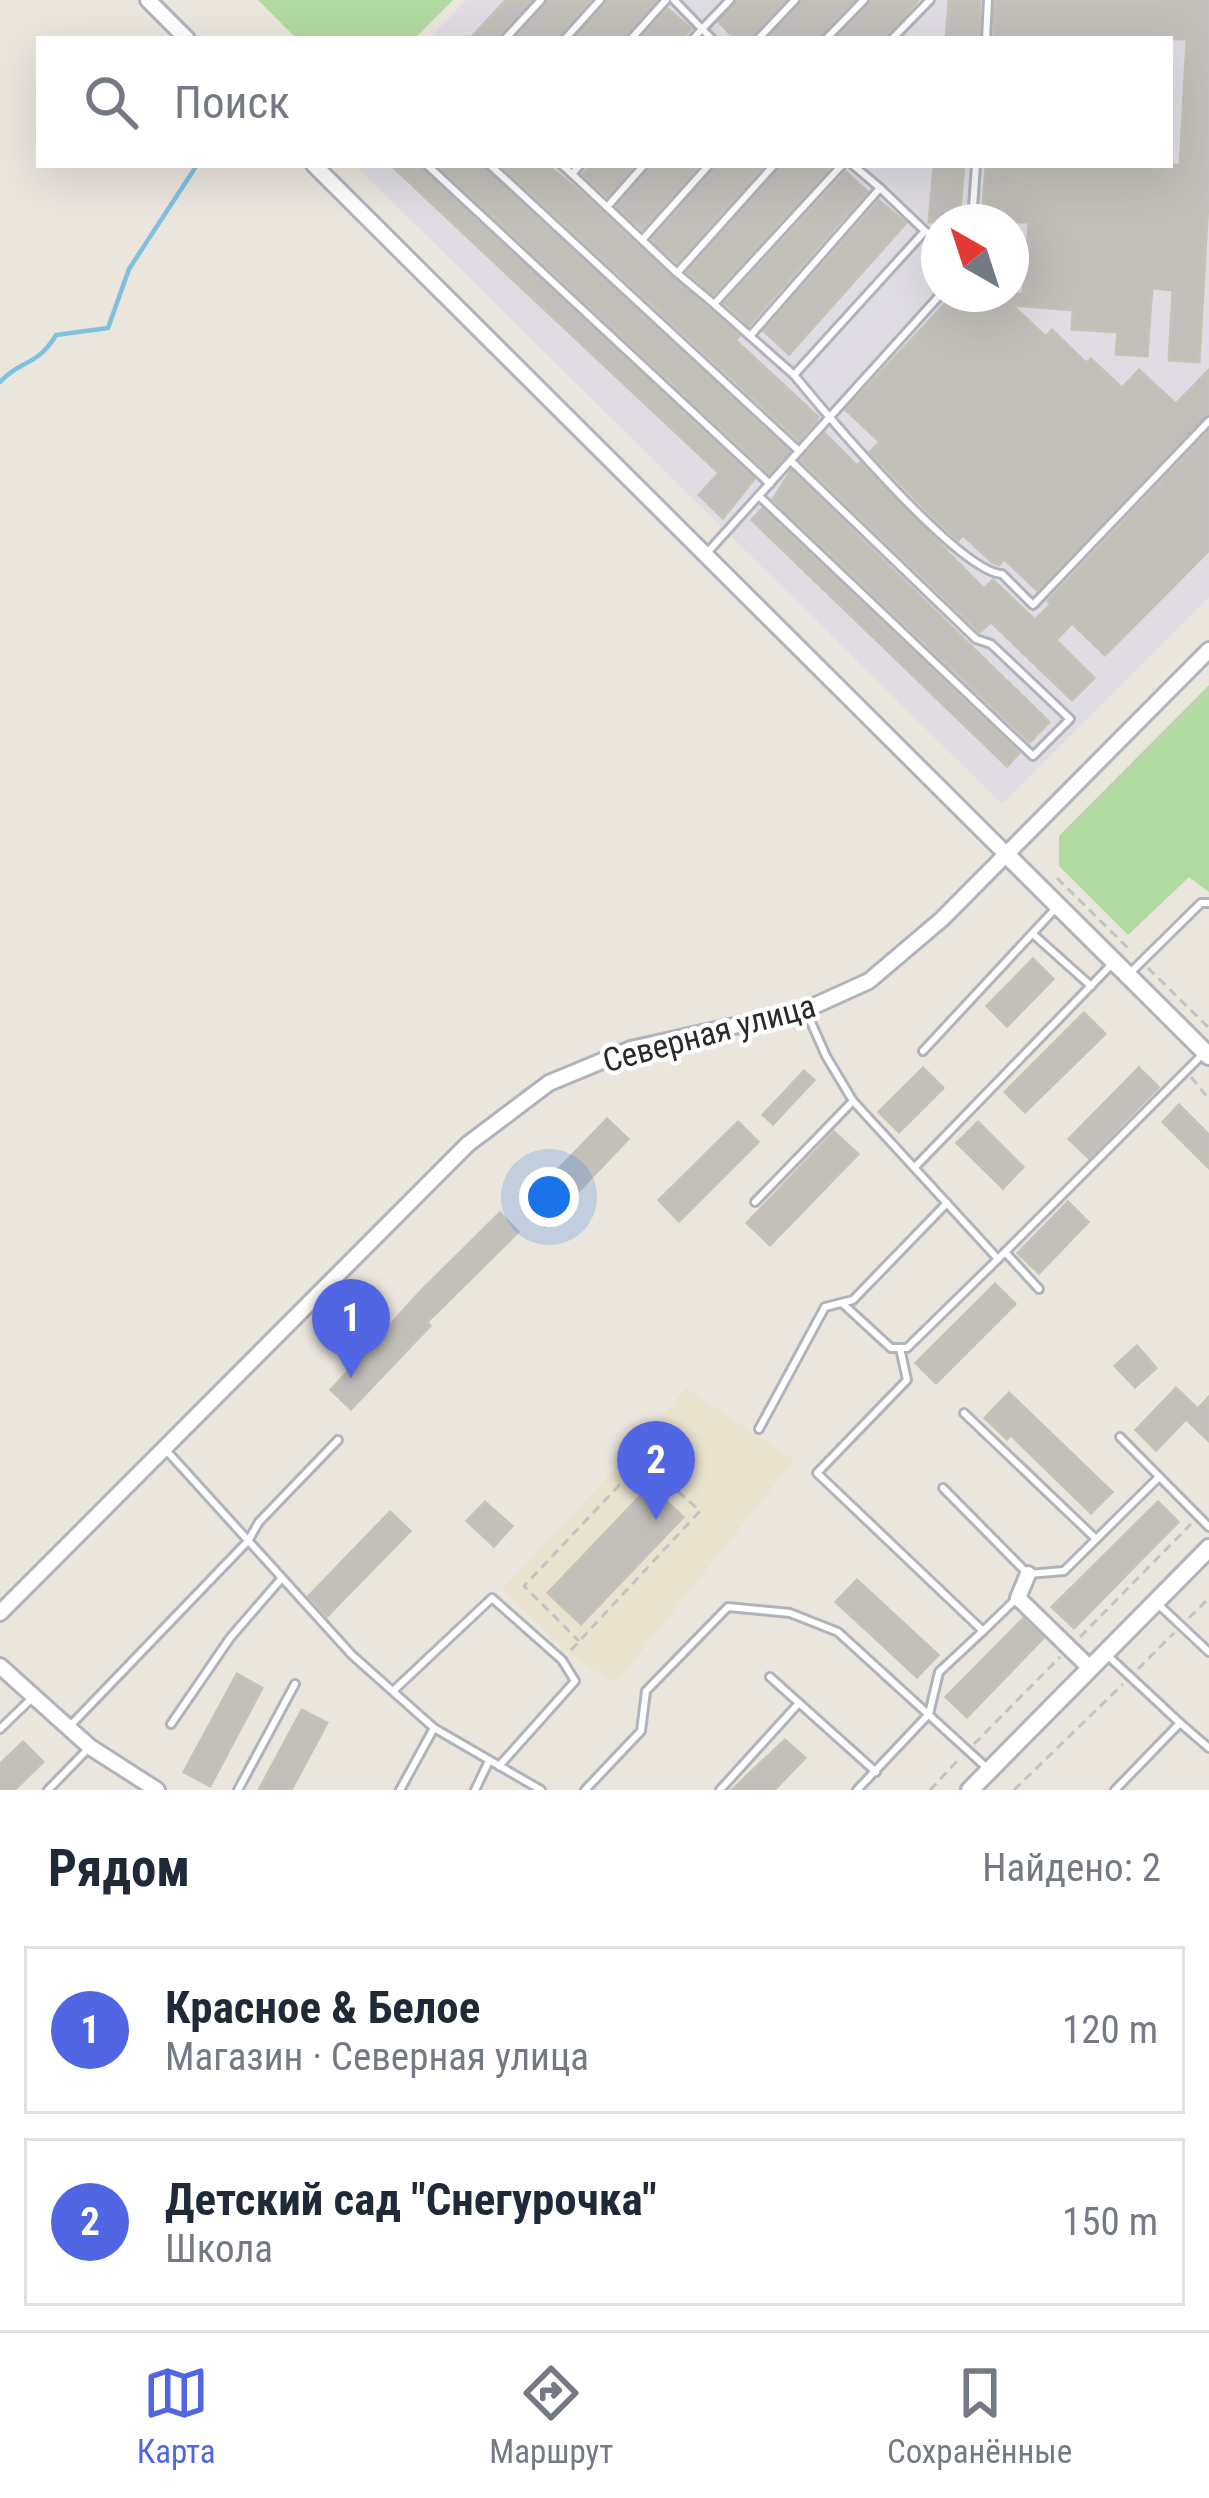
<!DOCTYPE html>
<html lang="ru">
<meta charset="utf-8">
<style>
:root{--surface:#fff;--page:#f2f2f3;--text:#1f2937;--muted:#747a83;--line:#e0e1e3;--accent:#5166e3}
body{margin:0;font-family:"Roboto Condensed",sans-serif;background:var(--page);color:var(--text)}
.compass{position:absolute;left:921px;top:204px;width:108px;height:108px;border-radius:50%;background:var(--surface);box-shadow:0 12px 48px #0002;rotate:321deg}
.you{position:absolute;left:549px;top:1197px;width:42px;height:42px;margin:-30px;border:9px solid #fff;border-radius:50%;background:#1a73e8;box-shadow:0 0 0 18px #1a73e833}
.badge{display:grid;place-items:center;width:78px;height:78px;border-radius:50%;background:var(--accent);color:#fff;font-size:39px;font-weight:700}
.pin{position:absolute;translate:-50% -99px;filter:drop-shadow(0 3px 6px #0008)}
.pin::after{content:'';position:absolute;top:63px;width:42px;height:36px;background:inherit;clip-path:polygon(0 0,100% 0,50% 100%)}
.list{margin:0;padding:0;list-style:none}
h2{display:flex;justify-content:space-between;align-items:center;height:156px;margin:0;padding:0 48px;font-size:51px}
h2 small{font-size:39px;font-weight:400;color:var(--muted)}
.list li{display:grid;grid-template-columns:78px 1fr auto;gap:36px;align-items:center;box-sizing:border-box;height:168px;margin:0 24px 24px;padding:0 24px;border:3px solid var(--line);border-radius:0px}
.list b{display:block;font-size:45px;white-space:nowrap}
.list p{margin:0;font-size:39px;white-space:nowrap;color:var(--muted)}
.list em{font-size:39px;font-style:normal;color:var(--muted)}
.icon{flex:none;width:66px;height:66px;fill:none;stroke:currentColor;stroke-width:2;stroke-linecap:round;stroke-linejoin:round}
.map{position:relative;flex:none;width:1209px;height:1790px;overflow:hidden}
.search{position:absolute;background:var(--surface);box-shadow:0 12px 48px #0002;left:36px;right:36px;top:36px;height:132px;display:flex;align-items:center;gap:30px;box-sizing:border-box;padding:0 42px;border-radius:0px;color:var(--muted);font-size:45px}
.sheet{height:540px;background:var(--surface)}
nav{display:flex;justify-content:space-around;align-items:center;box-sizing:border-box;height:168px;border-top:3px solid var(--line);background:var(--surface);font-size:33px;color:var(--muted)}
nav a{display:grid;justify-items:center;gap:6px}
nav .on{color:var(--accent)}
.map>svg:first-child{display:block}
.industrial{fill:#dfdde3;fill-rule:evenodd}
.education{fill:#e9e2cf}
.green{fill:#b1daa0}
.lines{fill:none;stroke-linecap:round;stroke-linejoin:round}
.stream{stroke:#7dc1df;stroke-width:4.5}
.building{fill:#c2bfba;stroke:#c5c1b7;stroke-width:3}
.service-casing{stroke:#b1b3bc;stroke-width:12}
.minor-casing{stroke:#b1b3bc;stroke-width:20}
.tertiary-casing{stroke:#b1b3bc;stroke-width:22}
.path{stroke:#c3c3c3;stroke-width:3;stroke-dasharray:9 6;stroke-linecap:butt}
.service{stroke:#fff;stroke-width:6}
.minor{stroke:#fff;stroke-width:14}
.tertiary{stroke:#fff;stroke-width:16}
.labels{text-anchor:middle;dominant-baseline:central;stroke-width:9;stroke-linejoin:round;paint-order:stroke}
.street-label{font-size:33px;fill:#2a2a2a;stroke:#fff}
</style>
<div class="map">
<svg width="1209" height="1790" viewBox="0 0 1209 1790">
<rect width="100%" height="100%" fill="#eae5dd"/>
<path class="industrial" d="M466,0H1209V597L1002,804L355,165H1170V39H429ZM939,222H1011V294H939Z"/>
<polygon class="education" points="686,1388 794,1460 616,1683 577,1660 502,1589 649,1433"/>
<g class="green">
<polygon points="258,0 453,0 414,39 297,39"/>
<polygon points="1209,685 1209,892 1189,877 1128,935 1059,866 1059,836"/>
</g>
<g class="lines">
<path class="stream" d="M0,382C21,359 37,367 56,335L108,328L129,269L197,165"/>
</g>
<g class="building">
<polygon points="506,0 531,0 498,39 470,39"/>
<polygon points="548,0 590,0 558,39 515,39"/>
<polygon points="607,0 656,0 624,39 575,39"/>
<polygon points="737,0 785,0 751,39 735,39 719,22"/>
<polygon points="802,0 854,0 819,39 768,39"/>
<polygon points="871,0 918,0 885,39 836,39"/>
<polygon points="949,0 980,0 979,39 946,39"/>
<polygon points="995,0 1209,0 1209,186 1199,362 1169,360 1173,290 1152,288 1147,356 1116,354 1118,332 1072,329 1073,310 1012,305 1046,337 1052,330 1086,363 1091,359 1122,388 1139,370 1176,404 1209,370 1209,414 1037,590 1004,559 999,565 992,562 963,535 958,540 931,515 870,452 880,442 846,410 954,294 1023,294 1029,222 982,222 986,165 1180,165 1187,39 994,39"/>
<polygon points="668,9 691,29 682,39 641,39"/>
<polygon points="391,165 420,165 754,479 723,518 699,495 719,473"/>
<polygon points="438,165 483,165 789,452 769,473 764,468"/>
<polygon points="501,165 547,165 573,186 739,336 735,340 818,417 814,423 799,440"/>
<polygon points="592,165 634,165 607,196 583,174"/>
<polygon points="651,165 699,165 642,229 617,207"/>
<polygon points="716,165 764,165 677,262 652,240"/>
<polygon points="781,165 832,165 713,294 688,272"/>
<polygon points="934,165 964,165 959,222 929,222"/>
<polygon points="846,172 867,191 749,325 725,303"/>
<polygon points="879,201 906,223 789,354 764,331"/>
<polygon points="1209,432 1209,550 1105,655 1072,623 1056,640 1094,678 1072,700 991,622 980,632 801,460 825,434 857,466 860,463 984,589 993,580 1035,620 1051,604 1048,601"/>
<polygon points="791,471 1049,722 1030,742 773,499"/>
<polygon points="762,509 1019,753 1007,766 752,520"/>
<polygon points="1033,959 1053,979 1007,1026 987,1006"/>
<polygon points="1084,1013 1105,1034 1025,1112 1005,1092"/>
<polygon points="923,1068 943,1088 899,1132 879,1112"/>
<polygon points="1139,1068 1158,1087 1089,1158 1069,1139"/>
<polygon points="804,1071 814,1080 773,1124 763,1115"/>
<polygon points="1179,1105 1209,1135 1209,1168 1163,1122"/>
<polygon points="607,1119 628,1139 545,1226 524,1205"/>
<polygon points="738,1122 758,1142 679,1221 659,1200"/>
<polygon points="978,1122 1023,1167 1003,1188 957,1143"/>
<polygon points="834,1132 858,1154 770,1245 747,1223"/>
<polygon points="1068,1202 1088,1222 1039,1273 1018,1253"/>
<polygon points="500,1213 518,1232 427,1322 430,1326 351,1409 331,1390 421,1291"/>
<polygon points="995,1284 1015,1304 936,1383 916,1363"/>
<polygon points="1137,1346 1156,1368 1135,1387 1115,1366"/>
<polygon points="1176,1388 1198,1409 1209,1397 1209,1441 1186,1419 1156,1450 1136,1430"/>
<polygon points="1009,1393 1112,1492 1091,1513 1011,1435 1007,1439 985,1418"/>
<polygon points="650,1486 683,1517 581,1624 548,1593"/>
<polygon points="485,1502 512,1526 494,1546 467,1521"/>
<polygon points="1158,1502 1178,1522 1074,1628 1052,1607"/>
<polygon points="390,1512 410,1531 327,1616 309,1596"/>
<polygon points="857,1580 938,1655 917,1677 836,1602"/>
<polygon points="1023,1619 1043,1638 967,1717 946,1697"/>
<polygon points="237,1674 262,1688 210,1786 184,1772"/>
<polygon points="302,1710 327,1723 291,1790 259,1790"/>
<polygon points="785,1740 805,1758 774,1790 732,1790"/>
<polygon points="23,1742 43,1762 14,1790 0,1790 0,1764"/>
</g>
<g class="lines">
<g class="service-casing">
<g id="service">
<polyline points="674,0 702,29 730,0"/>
<polyline points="505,39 541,0"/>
<polyline points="565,39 600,0"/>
<polyline points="631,39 666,0"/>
<polyline points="693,39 702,29 712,39"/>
<polyline points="758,39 795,0"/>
<polyline points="826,39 864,0"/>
<polyline points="892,39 930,0"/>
<polyline points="986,39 988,0"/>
<polyline points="427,165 770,484"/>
<polyline points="490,165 799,451"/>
<polyline points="562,165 572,174 580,165"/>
<polyline points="644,165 607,207 642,240 709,165"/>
<polyline points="774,165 677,273 714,304 842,165"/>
<polyline points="853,165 880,188 750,336 794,375 925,231 939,241"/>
<polyline points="572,174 607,207"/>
<polyline points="880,188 925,231"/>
<polyline points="972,222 976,165"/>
<polyline points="642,240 677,273"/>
<polyline points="714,304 750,336"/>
<path d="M794,375C826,414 959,572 1002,574L1033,605L1209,421"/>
<polyline points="760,497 1033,756 1070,719 991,644 976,639 791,461"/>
<polyline points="706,554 941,294"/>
<polyline points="1034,935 1091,986"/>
<polyline points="1128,975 1201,903 1209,903"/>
<polyline points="807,1013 826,1056 853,1101 998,1259 1203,1054"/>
<polyline points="923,1051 1056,908"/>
<polyline points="915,1167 1113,963"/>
<polyline points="755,1202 853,1101"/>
<polyline points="1005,1252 1039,1289"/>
<polyline points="842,1303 891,1348 907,1348 998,1259"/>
<polyline points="900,1348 907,1380 817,1473 983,1631 1015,1600"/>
<polyline points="964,1413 1096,1539"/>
<polyline points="759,1429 825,1307 853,1300 947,1203"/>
<polyline points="1120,1437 1209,1527"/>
<polyline points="166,1450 352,1655 434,1728 541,1790"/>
<polyline points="943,1488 1028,1574 1064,1571 1159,1477"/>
<polyline points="1159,1605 1209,1652"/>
<polyline points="1106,1654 1180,1723 1115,1790"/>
<polyline points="770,1677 876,1772"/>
<polyline points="393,1691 492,1598 562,1660 575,1681 499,1766"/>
<polyline points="1180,1723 1209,1748"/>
<polyline points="171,1724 230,1638 281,1579"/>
<polyline points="70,1726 248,1541 259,1522 338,1440"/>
<polyline points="0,1729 32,1698"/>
<polyline points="48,1790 87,1750"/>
<polyline points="238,1790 295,1684"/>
<polyline points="400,1790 434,1728"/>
<polyline points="475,1790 489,1761"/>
<polyline points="585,1790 641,1731 646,1691 728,1607 790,1613 838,1632 987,1768"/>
<polyline points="720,1790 799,1703"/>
<polyline points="857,1790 929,1714 939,1672 983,1631"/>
</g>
</g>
<g class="minor-casing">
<g id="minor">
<polyline points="148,0 187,39"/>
<polyline points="314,165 1007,855"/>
<polyline points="1028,1574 1018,1598 1090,1668"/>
<polyline points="0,1613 468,1144 549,1083 631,1049 805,1010 869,981 942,919 1209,650"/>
<polyline points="0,1666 90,1747 157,1790"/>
</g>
</g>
<g class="tertiary-casing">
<g id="tertiary">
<polyline points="1007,855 1209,1056"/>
<polyline points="970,1790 1209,1548"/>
</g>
</g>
<g class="path">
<polyline points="1057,878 1132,952"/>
<polyline points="1148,968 1209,1028"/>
<polyline points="1191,1077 1209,1099"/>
<polyline points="1189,1618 1209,1598"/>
<polyline points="1080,1637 1191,1524"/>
<polyline points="571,1650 700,1511 643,1460 524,1586 579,1641"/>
<polyline points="1138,1669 1174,1633"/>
<polyline points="974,1744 1060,1657"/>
<polyline points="930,1790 959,1759"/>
<polyline points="1014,1790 1123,1684"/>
</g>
<use href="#service" class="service"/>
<use href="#minor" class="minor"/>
<use href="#tertiary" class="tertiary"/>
</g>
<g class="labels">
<g class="street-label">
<text transform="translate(709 1033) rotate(-15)">Северная улица</text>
</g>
</g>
</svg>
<svg class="compass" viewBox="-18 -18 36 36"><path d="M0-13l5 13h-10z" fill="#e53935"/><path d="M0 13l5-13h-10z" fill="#747a83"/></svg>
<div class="you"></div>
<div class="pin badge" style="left:351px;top:1378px">1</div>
<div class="pin badge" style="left:656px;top:1520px">2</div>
<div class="search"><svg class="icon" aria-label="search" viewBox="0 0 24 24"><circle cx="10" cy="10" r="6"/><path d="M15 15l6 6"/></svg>Поиск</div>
</div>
<section class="sheet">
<h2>Рядом<small>Найдено: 2</small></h2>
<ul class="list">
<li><span class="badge">1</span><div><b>Красное &amp; Белое</b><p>Магазин · Северная улица</p></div><em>120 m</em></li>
<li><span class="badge">2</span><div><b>Детский сад &quot;Снегурочка&quot;</b><p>Школа</p></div><em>150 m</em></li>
</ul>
</section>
<nav>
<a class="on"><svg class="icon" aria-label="map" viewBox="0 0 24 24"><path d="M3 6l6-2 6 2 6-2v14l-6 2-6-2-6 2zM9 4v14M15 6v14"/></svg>Карта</a>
<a><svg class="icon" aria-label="directions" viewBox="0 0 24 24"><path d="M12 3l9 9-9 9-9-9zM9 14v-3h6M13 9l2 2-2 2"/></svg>Маршрут</a>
<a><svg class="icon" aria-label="saved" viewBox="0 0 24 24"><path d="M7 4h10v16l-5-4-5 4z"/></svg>Сохранённые</a>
</nav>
